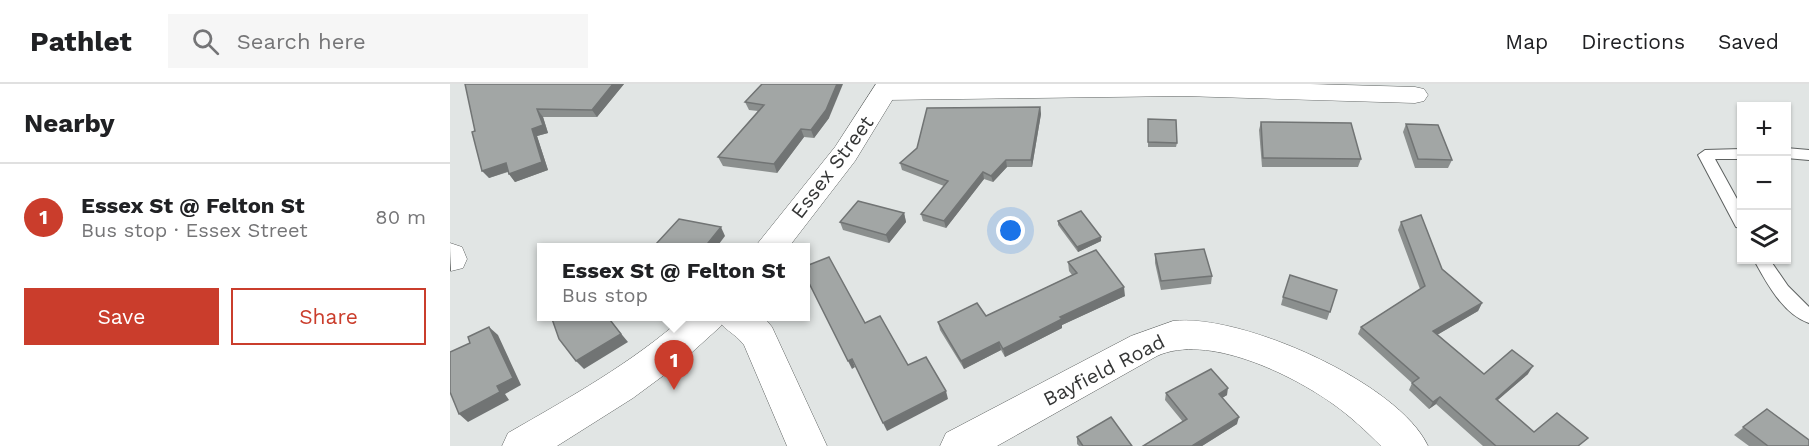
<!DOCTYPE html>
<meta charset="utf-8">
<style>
:root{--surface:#fff;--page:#f6f6f6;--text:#202124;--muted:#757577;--line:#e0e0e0;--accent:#ca3d2c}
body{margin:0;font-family:"Work Sans",sans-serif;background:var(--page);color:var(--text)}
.controls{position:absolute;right:18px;top:18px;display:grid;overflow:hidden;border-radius:0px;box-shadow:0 2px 4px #0004}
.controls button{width:54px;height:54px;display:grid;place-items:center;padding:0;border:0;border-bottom:2px solid var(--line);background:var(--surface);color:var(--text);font:30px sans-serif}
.you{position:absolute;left:561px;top:147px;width:21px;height:21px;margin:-15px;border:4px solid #fff;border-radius:50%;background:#1a73e8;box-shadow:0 0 0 9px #1a73e833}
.badge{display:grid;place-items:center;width:39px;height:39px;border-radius:50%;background:var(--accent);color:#fff;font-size:20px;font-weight:700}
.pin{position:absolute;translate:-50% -50px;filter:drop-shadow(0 2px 3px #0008)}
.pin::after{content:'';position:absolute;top:32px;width:21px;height:18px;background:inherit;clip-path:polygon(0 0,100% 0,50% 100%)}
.popup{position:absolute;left:87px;top:159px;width:273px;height:78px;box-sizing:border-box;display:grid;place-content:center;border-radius:0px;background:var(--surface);filter:drop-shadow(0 2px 4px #0005);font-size:20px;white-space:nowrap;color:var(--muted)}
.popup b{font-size:22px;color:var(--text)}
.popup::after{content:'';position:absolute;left:50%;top:100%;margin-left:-12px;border:12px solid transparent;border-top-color:var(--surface)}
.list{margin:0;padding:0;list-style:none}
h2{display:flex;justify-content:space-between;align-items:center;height:78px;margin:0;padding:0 24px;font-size:26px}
h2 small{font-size:20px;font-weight:400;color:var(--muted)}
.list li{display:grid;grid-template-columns:39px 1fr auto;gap:18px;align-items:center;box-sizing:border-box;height:108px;padding:0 24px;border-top:2px solid var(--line)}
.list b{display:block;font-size:22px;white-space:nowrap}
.list p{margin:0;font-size:20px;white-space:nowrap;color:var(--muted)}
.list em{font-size:20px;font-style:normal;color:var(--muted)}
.actions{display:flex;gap:12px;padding:18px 24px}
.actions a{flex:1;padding:14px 0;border:2px solid var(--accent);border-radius:0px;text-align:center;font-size:21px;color:var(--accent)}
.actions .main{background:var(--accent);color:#fff}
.icon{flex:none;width:33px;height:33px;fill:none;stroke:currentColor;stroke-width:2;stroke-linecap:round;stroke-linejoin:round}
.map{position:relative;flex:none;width:1359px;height:362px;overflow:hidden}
header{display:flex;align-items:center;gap:36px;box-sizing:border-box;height:84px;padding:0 30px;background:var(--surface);border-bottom:2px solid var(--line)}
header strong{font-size:28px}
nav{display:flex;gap:33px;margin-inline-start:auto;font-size:21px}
.search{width:420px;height:54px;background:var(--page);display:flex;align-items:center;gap:15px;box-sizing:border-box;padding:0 21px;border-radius:0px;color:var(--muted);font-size:22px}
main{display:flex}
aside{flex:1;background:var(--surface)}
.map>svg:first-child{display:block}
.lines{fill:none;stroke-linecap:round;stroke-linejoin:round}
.lane-casing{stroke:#5d6160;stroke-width:2}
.street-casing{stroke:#5d6160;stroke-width:1}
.secondary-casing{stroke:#5d6160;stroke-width:1}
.lane{fill:#fff;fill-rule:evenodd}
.street{fill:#fff;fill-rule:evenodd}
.secondary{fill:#fff;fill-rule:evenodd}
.wall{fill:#8b8f8e}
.shaded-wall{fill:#717474}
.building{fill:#a2a6a5;stroke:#717474;stroke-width:1.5}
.labels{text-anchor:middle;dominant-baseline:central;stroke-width:6;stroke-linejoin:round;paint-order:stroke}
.street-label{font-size:20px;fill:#353636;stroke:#fff}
</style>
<header>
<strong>Pathlet</strong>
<div class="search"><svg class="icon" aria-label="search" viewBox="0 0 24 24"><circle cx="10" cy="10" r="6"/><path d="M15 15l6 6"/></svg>Search here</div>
<nav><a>Map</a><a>Directions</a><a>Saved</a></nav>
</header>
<main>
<aside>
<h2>Nearby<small></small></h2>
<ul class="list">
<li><span class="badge">1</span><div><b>Essex St @ Felton St</b><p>Bus stop · Essex Street</p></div><em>80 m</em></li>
</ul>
<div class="actions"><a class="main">Save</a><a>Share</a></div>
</aside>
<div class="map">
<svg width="1359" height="362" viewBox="0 0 1359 362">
<rect width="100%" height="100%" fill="#e1e5e4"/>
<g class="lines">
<g class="lane-casing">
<g id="lane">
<polygon points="1336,64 1359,66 1359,76 1336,74"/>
<polygon points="1292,65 1292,75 1265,75 1292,124 1292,144 1286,143 1248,71 1255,66"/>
<path d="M1304,176H1320L1338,202L1359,223V239C1333,230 1316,198 1304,176Z"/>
</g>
</g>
<g class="street-casing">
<g id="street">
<polygon points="435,0 860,0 965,3 974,5 978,11 974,17 965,19 733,12 435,16 426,14 422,8 426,2"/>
<polygon points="0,159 12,163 17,175 13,184 1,187"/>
<path d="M265,232H313L322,243L377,362H337L294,261C285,249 272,245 265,232Z"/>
<path d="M723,237C791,229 949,299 978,362H931C916,347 900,332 883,320C841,290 757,249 707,272L547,362H490L496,349L681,252Z"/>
</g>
</g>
<g class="secondary-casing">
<g id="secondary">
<polygon points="426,0 452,0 405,77 338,164 304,164 385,63"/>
<path d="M235,232H276L271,242L229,280L183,314L107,362H52L58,349C119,314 182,279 235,232Z"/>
</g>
</g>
<use href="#lane" class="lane"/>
<use href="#street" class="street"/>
<use href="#secondary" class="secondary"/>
</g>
<g class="wall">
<polygon points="15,0 174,0 147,33 93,33 98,49 87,52 98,86 65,98 59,90 58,88 39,94"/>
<polygon points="312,0 379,34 364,54 354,53 327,89 273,82 268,73 308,27 299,26 295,18"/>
<polygon points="590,23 591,30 582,83 557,83 543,98 534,95 496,144 473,137 471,130 494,102 452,86 450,79"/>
<polygon points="698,35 727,59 726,63 698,63"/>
<polygon points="811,38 911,75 908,83 812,83 809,46"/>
<polygon points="956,40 1002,76 998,84 965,84 953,48"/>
<polygon points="454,129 456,138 439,159 393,146 390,138"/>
<polygon points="608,137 651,153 651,157 628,168 608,141"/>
<polygon points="951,138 992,185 1032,219 1028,227 987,251 1034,290 1078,290 1047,316 1084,348 1130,362 1033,362 986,320 979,325 959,306 962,299 908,250 911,243 970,205 948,146"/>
<polygon points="705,170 762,192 761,200 711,206 705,179"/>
<polygon points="618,178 675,212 612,241 612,244 555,273 551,266 514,285 490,246 488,238 536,232 622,191 619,187"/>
<polygon points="887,206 877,236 831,221 833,213"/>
<polygon points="716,309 777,311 772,314 787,340 752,362 693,362 733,338 715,316"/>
<polygon points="1317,325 1359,362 1299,362 1284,351"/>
<polygon points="627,353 682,362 629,362 627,360"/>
</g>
<g class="shaded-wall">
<polygon points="163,0 174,0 147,33 142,26"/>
<polygon points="387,0 393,0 379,34 364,54 361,46"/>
<polygon points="590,23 591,30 582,83 581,76"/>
<polygon points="87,25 93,33 98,49 87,52 98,86 65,98 59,90 82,45"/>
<polygon points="351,45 354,53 327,89 324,80"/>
<polygon points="556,76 557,83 543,98 541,92"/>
<polygon points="56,79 62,86 39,94 32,87"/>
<polygon points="533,88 534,95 496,144 494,137"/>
<polygon points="454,129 456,138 439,159 436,151"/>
<polygon points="271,143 275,152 266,164 254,164"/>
<polygon points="651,153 651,157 628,168 627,163"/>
<polygon points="674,203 675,212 612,241 612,244 555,273 553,265 610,233"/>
<polygon points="1032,219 1028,227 980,255 983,247"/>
<polygon points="157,232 163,232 159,235 178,258 134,285 126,277"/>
<polygon points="39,243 48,251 71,301 55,310 59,316 18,338 9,330 47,302"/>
<polygon points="549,258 551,266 514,285 511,277"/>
<polygon points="402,275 405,283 402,285 398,277"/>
<polygon points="1083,282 1078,290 1041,322 1046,315"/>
<polygon points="778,304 777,311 767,317 769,310"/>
<polygon points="496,307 498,315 437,347 433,339"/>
<polygon points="990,313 986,320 979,325 983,318"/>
<polygon points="789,333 787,340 752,362 742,362"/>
</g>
<g class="building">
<polygon points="15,0 163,0 142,26 87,25 93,41 82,45 92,78 59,90 56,79 32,87 22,48 25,47"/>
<polygon points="312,0 387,0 376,26 361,46 351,45 324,80 268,73 314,21 295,18"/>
<polygon points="590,23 581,76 556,76 541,92 533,88 494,137 471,130 498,97 450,79 467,64 477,24"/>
<polygon points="698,35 726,36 727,59 698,58"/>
<polygon points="811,38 901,39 911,75 813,74"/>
<polygon points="956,40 988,41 1002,76 968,75"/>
<polygon points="408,117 454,129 436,151 390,138"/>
<polygon points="631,127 651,153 627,163 608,137"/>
<polygon points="971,131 992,185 1032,219 983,247 1034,290 1062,266 1083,282 1046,315 1084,348 1107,329 1138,354 1128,362 1046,362 990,313 983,318 962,299 969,294 911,243 975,202 951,138"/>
<polygon points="229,135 271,143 254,164 217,164 205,161"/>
<polygon points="754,165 762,192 711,197 705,170"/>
<polygon points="646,166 674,203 610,233 612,235 553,265 549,258 511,277 488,238 527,219 536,232 627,189 618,178"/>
<polygon points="379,173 415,239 430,232 458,281 476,273 496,307 433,339 402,275 398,277 356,193 356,182"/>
<polygon points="840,191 887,206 880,228 833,213"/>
<polygon points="101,232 157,232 171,250 126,277 109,255"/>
<polygon points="39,243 63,294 47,302 50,308 9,330 0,308 0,268 20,259 18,253"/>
<polygon points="761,285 778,304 769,310 789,333 742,362 693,362 737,335 716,309"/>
<polygon points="1317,325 1359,356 1359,362 1318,362 1293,343"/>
<polygon points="661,333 682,362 633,362 627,353"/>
</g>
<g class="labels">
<g class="street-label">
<text transform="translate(382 83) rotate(-53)">Essex Street</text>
<text transform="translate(654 286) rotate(-27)">Bayfield Road</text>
</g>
</g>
</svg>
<div class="controls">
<button>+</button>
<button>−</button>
<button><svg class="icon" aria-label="layers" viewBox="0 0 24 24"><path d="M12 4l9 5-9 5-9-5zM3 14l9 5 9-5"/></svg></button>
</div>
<div class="you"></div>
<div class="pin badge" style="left:224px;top:306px">1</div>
<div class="popup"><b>Essex St @ Felton St</b>Bus stop</div>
</div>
</main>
